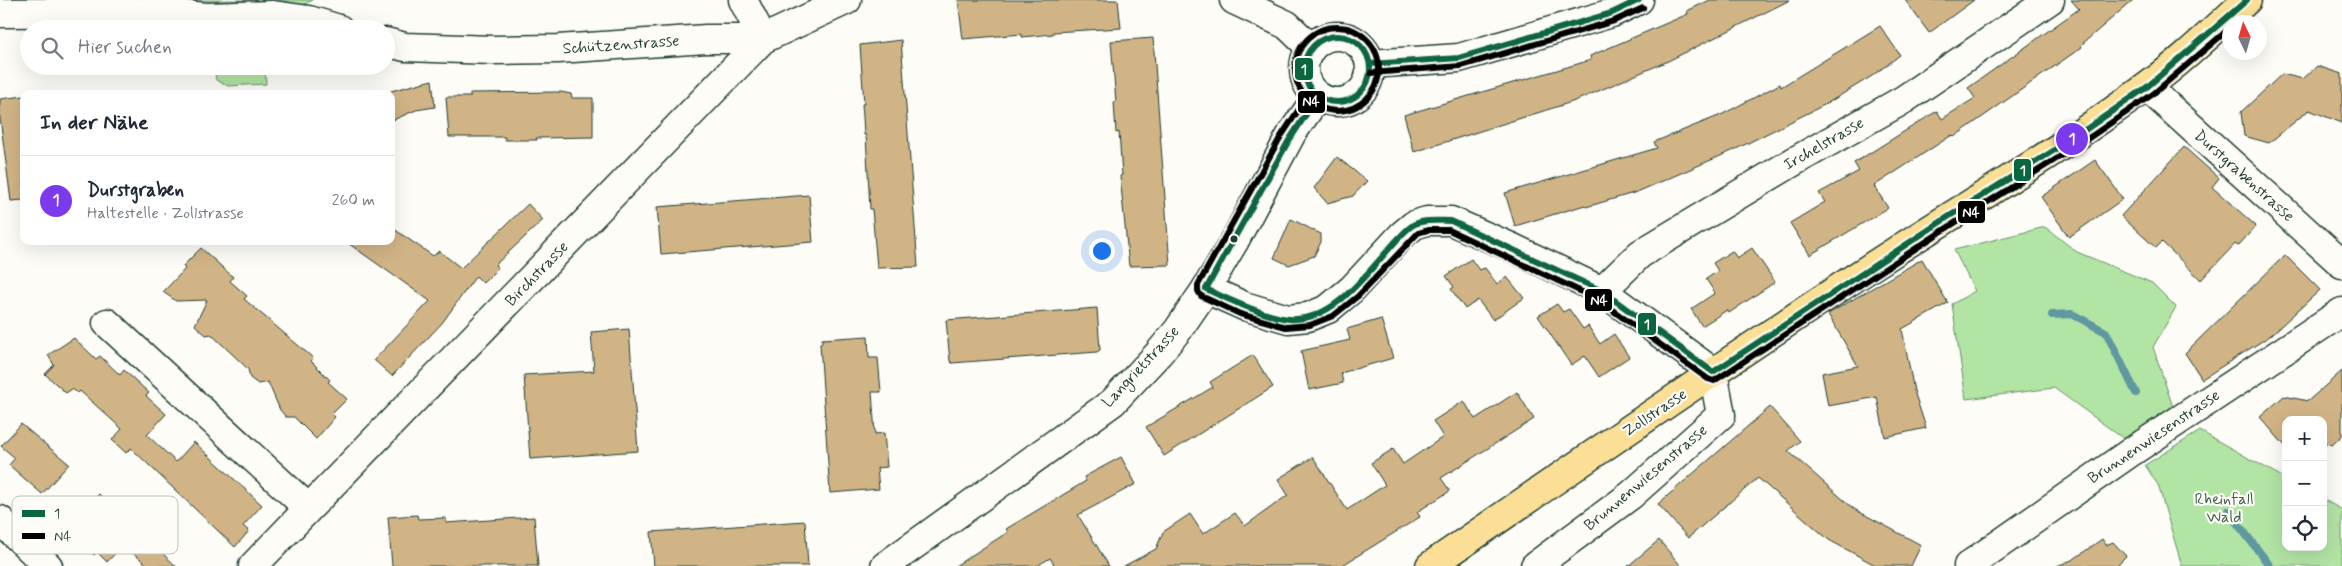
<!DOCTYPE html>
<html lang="de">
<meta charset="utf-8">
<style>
:root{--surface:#fff;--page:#f2f2f3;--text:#1f2937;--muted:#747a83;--line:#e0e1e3;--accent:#7c3aed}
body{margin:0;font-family:Mynerve,sans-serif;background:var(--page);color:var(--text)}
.controls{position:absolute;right:15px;bottom:15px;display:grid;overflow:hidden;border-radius:10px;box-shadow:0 5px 20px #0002}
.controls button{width:45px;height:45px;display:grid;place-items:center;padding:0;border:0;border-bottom:1px solid var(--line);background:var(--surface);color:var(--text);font:25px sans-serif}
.compass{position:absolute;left:2222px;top:15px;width:45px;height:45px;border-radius:50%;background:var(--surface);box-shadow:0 5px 20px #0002;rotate:355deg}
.you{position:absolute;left:1101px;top:250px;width:18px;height:18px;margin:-12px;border:4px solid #fff;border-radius:50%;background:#1a73e8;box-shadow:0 0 0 8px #1a73e833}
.badge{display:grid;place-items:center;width:32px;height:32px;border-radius:50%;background:var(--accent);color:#fff;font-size:16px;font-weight:700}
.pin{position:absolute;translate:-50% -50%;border:2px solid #fff;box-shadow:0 1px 5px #0006}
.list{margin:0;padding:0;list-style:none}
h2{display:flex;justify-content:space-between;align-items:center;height:65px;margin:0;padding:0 20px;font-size:21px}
h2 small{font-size:16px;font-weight:400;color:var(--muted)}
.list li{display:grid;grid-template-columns:32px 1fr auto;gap:15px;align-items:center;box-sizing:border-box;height:90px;padding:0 20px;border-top:1px solid var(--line)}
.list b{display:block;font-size:19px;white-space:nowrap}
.list p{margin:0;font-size:16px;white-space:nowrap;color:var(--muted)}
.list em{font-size:16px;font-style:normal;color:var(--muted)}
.icon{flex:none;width:28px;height:28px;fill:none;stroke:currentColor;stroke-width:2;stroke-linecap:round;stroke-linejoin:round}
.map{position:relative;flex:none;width:2342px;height:566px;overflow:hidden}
.search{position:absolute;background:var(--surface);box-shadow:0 5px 20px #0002;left:20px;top:20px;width:375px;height:55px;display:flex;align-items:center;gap:12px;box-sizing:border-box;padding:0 18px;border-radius:28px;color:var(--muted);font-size:19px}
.panel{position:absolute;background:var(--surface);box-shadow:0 5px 20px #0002;left:20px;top:90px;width:375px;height:155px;border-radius:10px}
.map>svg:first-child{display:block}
.green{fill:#b2e4a4;stroke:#68906c}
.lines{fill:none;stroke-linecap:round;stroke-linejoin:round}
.stream{stroke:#5f98a1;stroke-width:8}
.building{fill:#d1b486;stroke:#1f3d34}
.minor-casing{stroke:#1f3d34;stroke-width:31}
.primary-casing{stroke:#1f3d34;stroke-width:31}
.minor{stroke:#fdfcf7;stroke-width:28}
.primary{stroke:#fbdf96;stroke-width:28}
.bus-1-casing{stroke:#fdfcf7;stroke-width:10}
.bus-2-casing{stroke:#fdfcf7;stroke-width:10}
.bus-1{stroke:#09663f;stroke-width:6}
.bus-2{stroke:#000;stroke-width:6}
.bus-dot{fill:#1f3d34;stroke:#fdfcf7;stroke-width:2}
.labels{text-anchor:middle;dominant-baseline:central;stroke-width:4.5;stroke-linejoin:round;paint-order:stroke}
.street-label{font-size:16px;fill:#1f3d34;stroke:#fdfcf7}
.park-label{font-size:16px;fill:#3c5e4a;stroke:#fdfcf7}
.key{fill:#fdfcf7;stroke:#bac3bc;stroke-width:1}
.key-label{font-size:14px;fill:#1f3d34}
.line-badge{stroke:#fdfcf7;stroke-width:2}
.badge-label{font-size:14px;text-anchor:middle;font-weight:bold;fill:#fff}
</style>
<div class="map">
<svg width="2342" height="566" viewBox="0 0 2342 566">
<rect width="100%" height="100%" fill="#fdfcf7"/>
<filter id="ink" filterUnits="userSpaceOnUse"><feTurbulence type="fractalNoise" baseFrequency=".02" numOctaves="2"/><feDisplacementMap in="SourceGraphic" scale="10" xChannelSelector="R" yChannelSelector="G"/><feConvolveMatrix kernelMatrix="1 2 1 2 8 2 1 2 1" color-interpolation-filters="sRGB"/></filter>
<g filter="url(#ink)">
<g class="green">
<polygon points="144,0 313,0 298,7"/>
<polygon points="214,66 265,66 266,84 228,86 216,80"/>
<polygon points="2045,227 2077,252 2152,283 2176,307 2153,347 2173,407 2124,439 2054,388 1966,399 1952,304 1975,291 1954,250"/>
<polygon points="2200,431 2286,479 2286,547 2323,547 2323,499 2342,510 2342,566 2182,566 2158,485 2145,465"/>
</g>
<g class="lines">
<g class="stream">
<polyline points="2052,315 2072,314 2106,332 2136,393"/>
<polyline points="2228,511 2270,566"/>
</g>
</g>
<g class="building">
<polygon points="958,0 1118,0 1121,28 1053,32 1053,34 1022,37 1022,34 963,39"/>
<polygon points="1710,0 1790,0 1668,61 1575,101 1414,152 1404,115 1591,60 1590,56 1688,14 1687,11"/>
<polygon points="1905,0 1974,0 1929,33"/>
<polygon points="2071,0 2133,0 2081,45 2082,47 1954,137 1952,135 1874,186 1888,208 1810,255 1790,223 1825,202 1819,193 1859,171 1854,163 1937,111 1942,119 1975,98 1968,88 2079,9"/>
<polygon points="1880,26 1900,55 1872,76 1826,104 1732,151 1637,192 1586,207 1585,205 1515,226 1505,193 1657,148 1654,142 1721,115 1780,84 1781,87"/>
<polygon points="1153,38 1170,265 1129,266 1120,176 1122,175 1119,132 1116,133 1114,102 1116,102 1111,41"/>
<polygon points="901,40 918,267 877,268 872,209 870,209 866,135 864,135 863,117 862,104 864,104 860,45"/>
<polygon points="2317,66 2342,74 2342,123 2309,110 2269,143 2244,136 2241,112 2282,74 2303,79"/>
<polygon points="432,80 435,107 416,110 391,121 391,91"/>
<polygon points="561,92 571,94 572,98 593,98 593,137 536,138 537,140 505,140 505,137 449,137 446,97 470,97 470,93"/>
<polygon points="24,96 24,200 11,201 0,118 0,99"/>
<polygon points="2184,147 2219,178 2212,187 2256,226 2238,246 2235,244 2201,280 2162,242 2156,248 2121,216"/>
<polygon points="1337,157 1367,181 1353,196 1327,203 1314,188"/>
<polygon points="2095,160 2123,199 2069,237 2041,197"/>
<polygon points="809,195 813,242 661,254 657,207"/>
<polygon points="528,204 543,220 495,265 498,268 483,283 476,276 442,323 392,376 374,360 430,301 345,241 391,241 391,227 433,256 439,251 461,268"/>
<polygon points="1291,219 1321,234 1321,242 1314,256 1289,265 1274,258"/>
<polygon points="201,248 233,277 230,281 247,296 244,299 313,358 311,361 330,380 328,382 347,399 332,414 335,417 316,439 294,417 286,417 280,410 268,382 258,384 250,378 248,369 211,334 206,335 195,325 207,300 176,301 163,292 185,269 183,266"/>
<polygon points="1752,248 1775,282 1729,313 1727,310 1702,326 1691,309 1715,293 1706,279 1718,271 1713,263 1732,251 1737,258"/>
<polygon points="2285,255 2320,290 2270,336 2202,379 2185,353"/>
<polygon points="1471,259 1479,270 1485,268 1497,284 1507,277 1524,298 1493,320 1478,300 1465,309 1451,289 1454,287 1446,276"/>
<polygon points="1922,259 1948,303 1902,329 1914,391 1926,428 1885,437 1877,397 1828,406 1822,373 1858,366 1828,314"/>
<polygon points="1557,304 1563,312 1569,309 1583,329 1588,326 1600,344 1614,334 1629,357 1599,377 1585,356 1571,365 1538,316"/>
<polygon points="1097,308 1100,350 1097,352 952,363 950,361 946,320"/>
<polygon points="1381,319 1393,358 1341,373 1343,383 1309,390 1301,351 1350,340 1347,329"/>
<polygon points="629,329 638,451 530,459 524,375 594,371 591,332"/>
<polygon points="868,336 869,358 878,358 881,392 872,392 875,434 884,433 887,467 877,468 879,489 830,493 820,344 822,343 822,339"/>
<polygon points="74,338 96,359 100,356 120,375 124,370 149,393 146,396 166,414 147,435 176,462 194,442 262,505 243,526 249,531 235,547 131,448 126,453 112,440 122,429 80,391 78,393 72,389 66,393 45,374 54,365 48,355"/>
<polygon points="1253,355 1273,387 1164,456 1146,427 1213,387 1210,382"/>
<polygon points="2342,371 2342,436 2332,445 2323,442 2323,420 2286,420 2286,447 2260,417 2284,396 2308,401"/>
<polygon points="1517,392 1534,419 1441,478 1450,491 1417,512 1420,517 1341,566 1124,566 1156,549 1163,532 1190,514 1203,534 1235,513 1245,526 1288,495 1278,479 1313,457 1347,510 1385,485 1371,463 1393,449 1403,464 1443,437 1433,421 1464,401 1475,419"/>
<polygon points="1770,407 1800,441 1788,451 1854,509 1921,545 1911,566 1877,566 1829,540 1758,478 1688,538 1658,504"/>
<polygon points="21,424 69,464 42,494 9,465 15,458 1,446"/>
<polygon points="1121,457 1136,484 1078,515 1109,566 1055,566 1050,558 1037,566 955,566 1008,532 1006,529 1086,481 1084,477"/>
<polygon points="99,494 109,504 176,566 149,566 123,545 107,562 97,552 94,555 77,539 87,528 82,511"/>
<polygon points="417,515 418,519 446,518 446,523 534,517 538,566 392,566 388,517"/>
<polygon points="805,521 808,566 654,566 651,532"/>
<polygon points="2102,539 2106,545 2113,542 2126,556 2118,564 2120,566 2057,566 2074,559"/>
<polygon points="1659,540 1681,566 1628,566"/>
</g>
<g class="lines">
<g class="minor-casing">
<g id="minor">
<polyline points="743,0 763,39"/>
<polyline points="1234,0 1287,25 1311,48"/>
<polyline points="0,13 148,12 207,17 273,15 309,20 339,29"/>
<circle cx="1337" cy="69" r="33"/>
<polyline points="386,42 405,47 492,50 558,49 706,39 763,39 847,0"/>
<polyline points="1370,64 1459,58 1612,13 1639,0"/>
<polyline points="2147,87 2342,264"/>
<polyline points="1206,289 1244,306 1288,319 1308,317 1328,309 1352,289 1402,235 1414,225 1427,221 1451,221 1513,248 1602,291 1713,372 1721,415 1631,495 1535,566"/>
<polyline points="1602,291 1640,254 1793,162 1903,100 2050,0"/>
<polyline points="107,323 308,508"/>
<polyline points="0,520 48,566"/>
<polyline points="253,566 763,39"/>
<polyline points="885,566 1113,402 1159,353 1178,330 1206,289 1235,240 1292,133 1318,96"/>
<polyline points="1968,566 2131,452 2342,312"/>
</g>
</g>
<g class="primary-casing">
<path id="primary" d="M1430,566C1575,467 1718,367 1865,271C1958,210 2055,154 2145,88C2181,62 2214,30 2247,0"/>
</g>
<use href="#minor" class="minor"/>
<use href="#primary" class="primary"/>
<g class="bus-1-casing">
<g id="bus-1">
<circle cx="1337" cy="69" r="33"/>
<polyline points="1370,64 1459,58 1612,13 1639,0"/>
<path d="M1318,96L1288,142L1206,289C1227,299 1266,317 1289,319C1332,322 1363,278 1389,249C1396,241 1404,231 1413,225C1424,219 1439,221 1451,221L1602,291L1713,372L1948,217L2072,139L2147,87L2247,0"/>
</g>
</g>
<g class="bus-2-casing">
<g id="bus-2">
<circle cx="1337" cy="69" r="42"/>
<polyline points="1371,73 1461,66 1614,21 1643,8"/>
<polyline points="1311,91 1280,138 1198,285 1198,291 1201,296 1240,314 1286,327 1310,325 1333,316 1358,296 1418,233 1428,230 1449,230 1597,299 1708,379 1714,381 1953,224 2077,146 2153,94 2230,28"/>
</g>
</g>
<use href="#bus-1" class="bus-1"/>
<use href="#bus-2" class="bus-2"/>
</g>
</g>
<circle class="bus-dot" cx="1234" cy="239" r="4.5"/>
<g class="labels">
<g class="street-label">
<text transform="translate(621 45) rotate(-4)">Schützenstrasse</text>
<text transform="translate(1824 144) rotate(-30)">Irchelstrasse</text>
<text transform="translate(2244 176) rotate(42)">Durstgrabenstrasse</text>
<text transform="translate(537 274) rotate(-46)">Birchstrasse</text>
<text transform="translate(1141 367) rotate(-47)">Langrietstrasse</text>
<text transform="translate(1655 413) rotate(-34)">Zollstrasse</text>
<text transform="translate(2154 437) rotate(-34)">Brunnenwiesenstrasse</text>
<text transform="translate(1646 478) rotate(-40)">Brunnenwiesenstrasse</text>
</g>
<g class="park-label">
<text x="2224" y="499">Rheinfall<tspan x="2224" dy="18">Wald</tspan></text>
</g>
</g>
<rect x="12" y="496" width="166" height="58" rx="8" class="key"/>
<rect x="22" y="510" width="23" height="7" fill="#09663f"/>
<rect x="22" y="533" width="23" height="6" fill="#000"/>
<g class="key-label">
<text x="54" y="518">1</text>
<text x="54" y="541">N4</text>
</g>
<g class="line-badge">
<rect x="1294" y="57" width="20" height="24" rx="5" fill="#09663f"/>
<rect x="1297" y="90" width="29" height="24" rx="5" fill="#000"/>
<rect x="2013" y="158" width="19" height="24" rx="5" fill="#09663f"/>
<rect x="1957" y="200" width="29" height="24" rx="5" fill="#000"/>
<rect x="1584" y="288" width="29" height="24" rx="5" fill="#000"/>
<rect x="1637" y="312" width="20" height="24" rx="5" fill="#09663f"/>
</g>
<g class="badge-label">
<text x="1304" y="74">1</text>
<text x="1311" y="106">N4</text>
<text x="2023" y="175">1</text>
<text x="1971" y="217">N4</text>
<text x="1599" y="305">N4</text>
<text x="1647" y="329">1</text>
</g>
</svg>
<div class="controls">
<button>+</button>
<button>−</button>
<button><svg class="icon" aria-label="locate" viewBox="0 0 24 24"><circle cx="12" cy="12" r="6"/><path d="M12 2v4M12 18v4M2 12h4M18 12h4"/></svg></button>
</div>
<svg class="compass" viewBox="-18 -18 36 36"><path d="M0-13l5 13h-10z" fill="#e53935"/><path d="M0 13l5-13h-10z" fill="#747a83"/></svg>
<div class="you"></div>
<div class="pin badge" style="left:2072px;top:139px">1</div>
<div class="search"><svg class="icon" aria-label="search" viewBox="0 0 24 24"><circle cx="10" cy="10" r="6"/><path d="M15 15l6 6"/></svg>Hier suchen</div>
<section class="panel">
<h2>In der Nähe<small></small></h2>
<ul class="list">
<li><span class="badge">1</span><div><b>Durstgraben</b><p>Haltestelle · Zollstrasse</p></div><em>260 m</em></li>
</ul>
</section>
</div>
